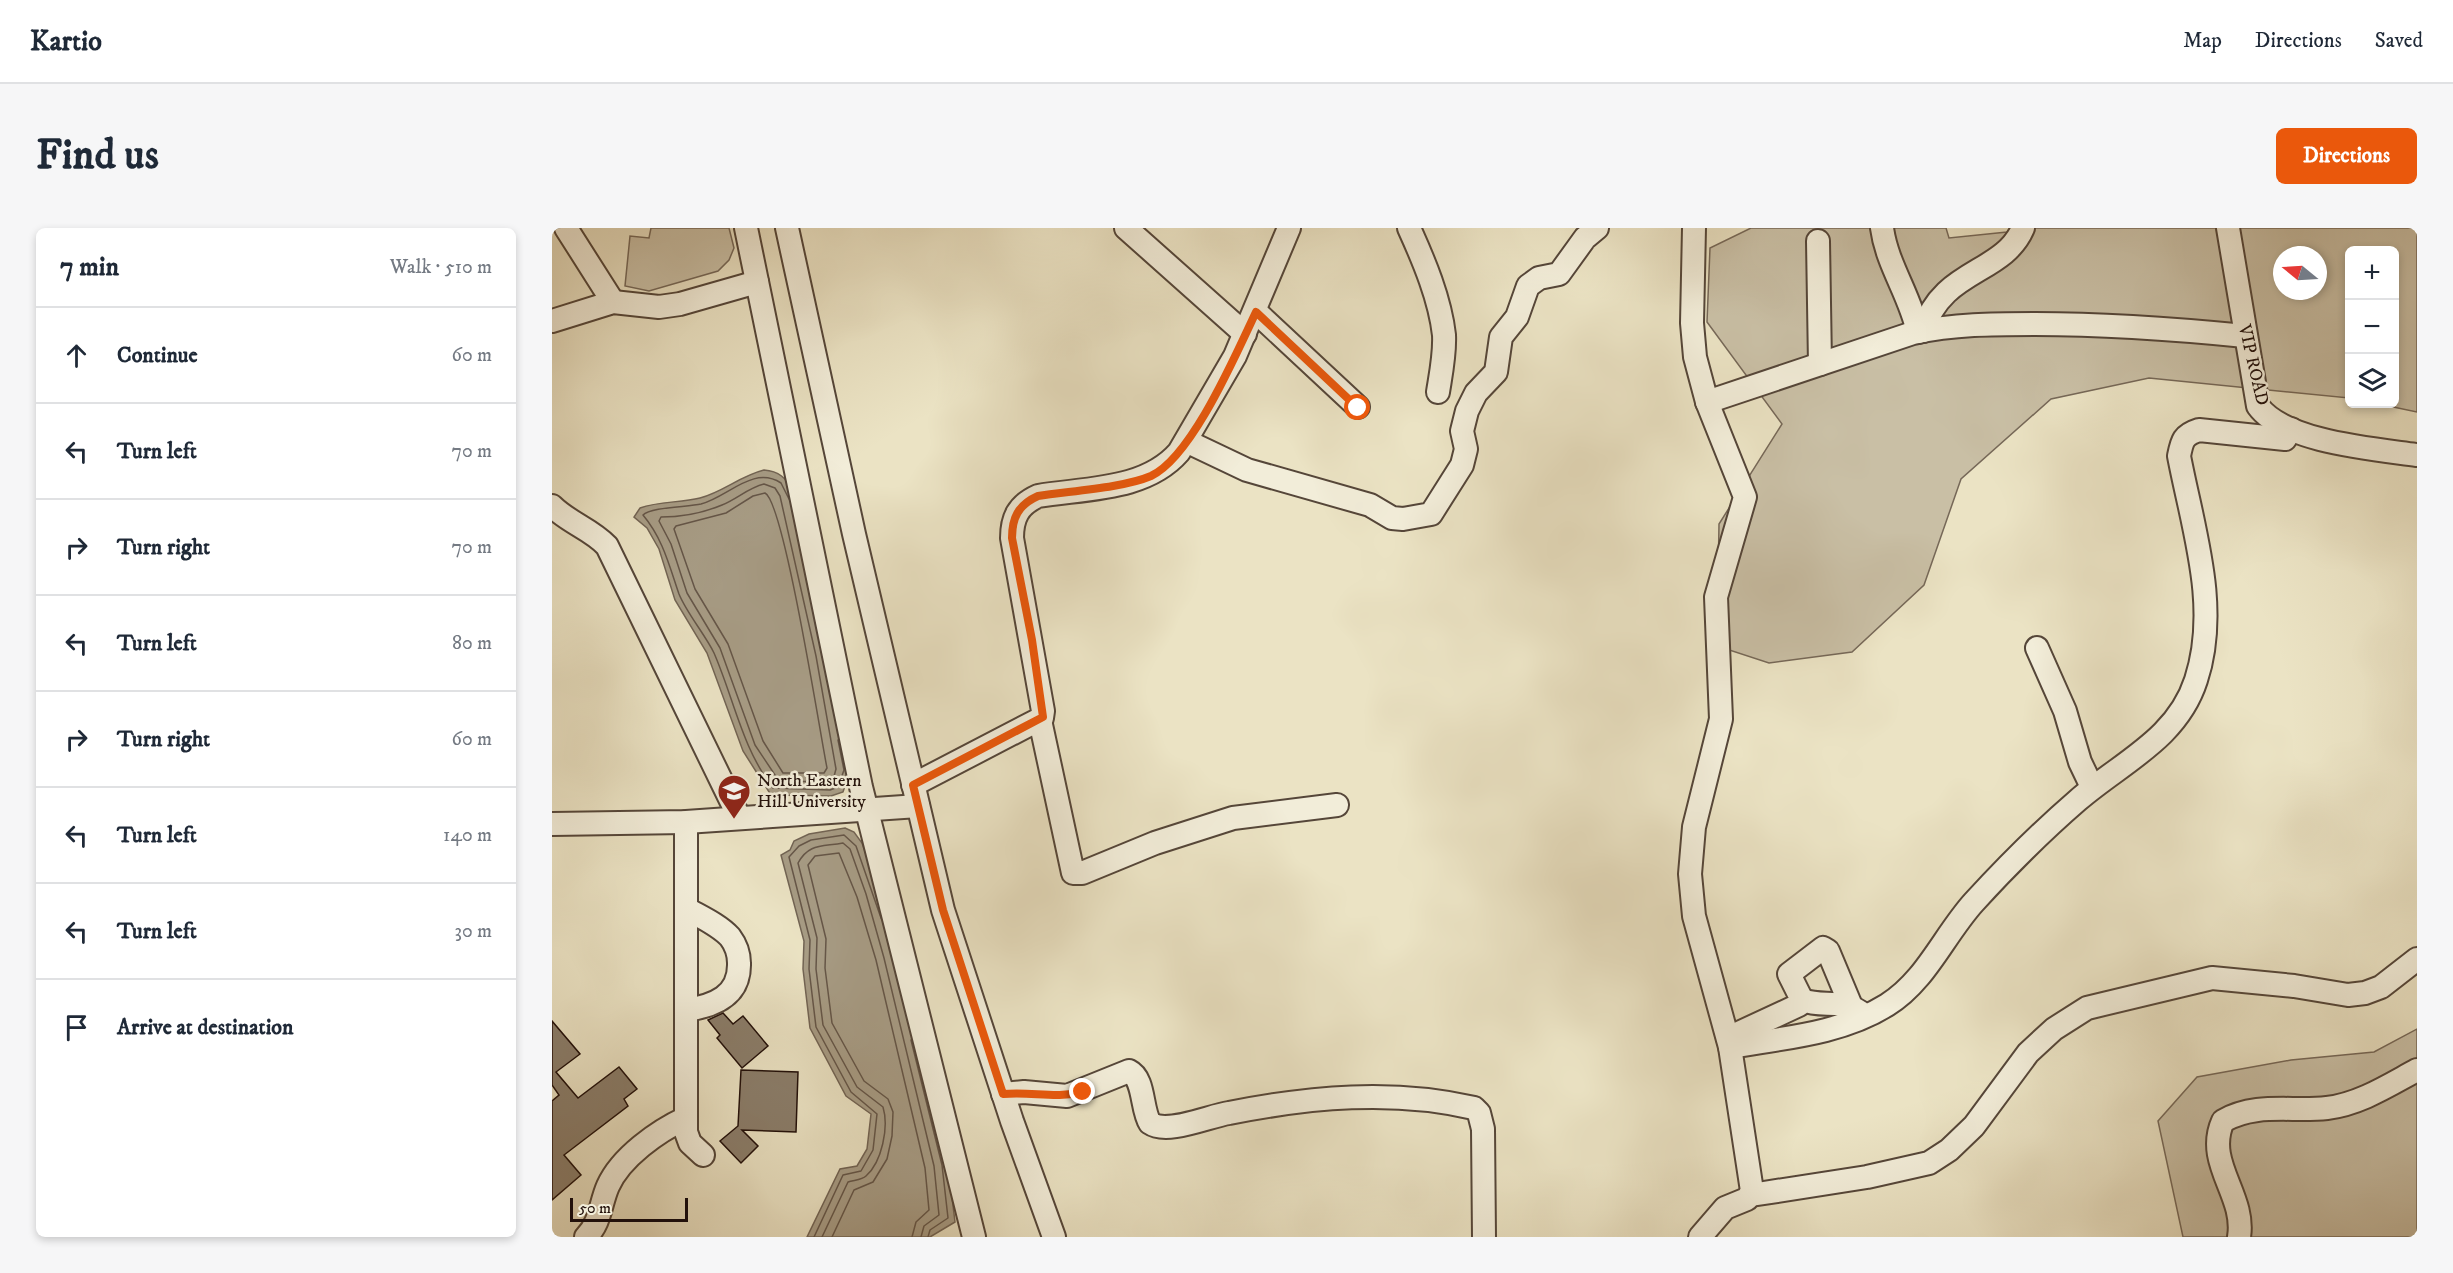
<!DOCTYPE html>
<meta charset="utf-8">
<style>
:root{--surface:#fff;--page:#f6f6f7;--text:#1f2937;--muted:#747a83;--line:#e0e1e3;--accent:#ea580c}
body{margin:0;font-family:"IM FELL DW Pica",serif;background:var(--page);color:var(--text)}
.controls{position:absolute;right:18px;top:18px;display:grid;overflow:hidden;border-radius:9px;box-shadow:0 3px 9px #0003}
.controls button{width:54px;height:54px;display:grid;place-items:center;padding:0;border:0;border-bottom:2px solid var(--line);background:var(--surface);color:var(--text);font:30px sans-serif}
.compass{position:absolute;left:1721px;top:18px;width:54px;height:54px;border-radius:50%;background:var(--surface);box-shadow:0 3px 9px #0003;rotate:288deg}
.scale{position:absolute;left:18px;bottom:15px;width:118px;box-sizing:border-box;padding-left:6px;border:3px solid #23110b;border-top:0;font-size:16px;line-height:21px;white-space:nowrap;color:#23110b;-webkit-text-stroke:4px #f2edd9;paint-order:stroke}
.stop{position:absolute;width:18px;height:18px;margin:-14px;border:4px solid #ea580c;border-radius:50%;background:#fff}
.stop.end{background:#ea580c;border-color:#fff;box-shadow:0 2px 6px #0008}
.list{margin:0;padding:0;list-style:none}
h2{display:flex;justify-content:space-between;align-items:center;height:78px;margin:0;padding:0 24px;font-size:26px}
h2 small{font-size:20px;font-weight:400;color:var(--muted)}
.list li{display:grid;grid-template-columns:39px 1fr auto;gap:18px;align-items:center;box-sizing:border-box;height:96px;padding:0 24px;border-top:2px solid var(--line)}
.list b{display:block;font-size:22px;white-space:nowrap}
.list em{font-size:20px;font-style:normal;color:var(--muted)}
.icon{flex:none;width:33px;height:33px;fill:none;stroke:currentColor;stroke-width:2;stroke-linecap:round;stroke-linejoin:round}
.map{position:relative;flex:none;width:1865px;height:1009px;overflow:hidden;border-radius:9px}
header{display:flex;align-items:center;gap:36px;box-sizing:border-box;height:84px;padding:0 30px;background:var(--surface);border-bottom:2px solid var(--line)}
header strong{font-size:28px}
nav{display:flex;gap:33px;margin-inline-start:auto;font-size:21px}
.intro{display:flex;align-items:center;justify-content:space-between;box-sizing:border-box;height:144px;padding:0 36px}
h1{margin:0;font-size:42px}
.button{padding:15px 27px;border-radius:9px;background:var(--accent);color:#fff;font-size:21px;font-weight:700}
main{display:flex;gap:36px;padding:0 36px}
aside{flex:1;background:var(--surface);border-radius:9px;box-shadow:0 3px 9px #0003}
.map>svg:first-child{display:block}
.green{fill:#c9bfa5;stroke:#766858;stroke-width:1.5;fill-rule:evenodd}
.water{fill:#a79c85;stroke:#726454;stroke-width:1.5}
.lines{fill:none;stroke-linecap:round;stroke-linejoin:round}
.shore{stroke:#655648;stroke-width:1.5}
.building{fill:#8b7e6b;stroke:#23110b;stroke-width:1.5}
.minor-casing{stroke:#554639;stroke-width:26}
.minor{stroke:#f2edd9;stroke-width:22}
.route{stroke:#ea580c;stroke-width:8}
.labels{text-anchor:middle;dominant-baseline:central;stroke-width:5;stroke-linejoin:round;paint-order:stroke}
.street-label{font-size:18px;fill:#23110b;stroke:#f2edd9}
.poi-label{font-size:18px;fill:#23110b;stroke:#f2edd9;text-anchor:start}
</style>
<header>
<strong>Kartio</strong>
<nav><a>Map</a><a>Directions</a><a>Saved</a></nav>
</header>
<div class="intro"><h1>Find us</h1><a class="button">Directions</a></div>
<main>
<aside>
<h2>7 min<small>Walk · 510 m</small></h2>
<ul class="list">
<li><svg class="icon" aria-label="ahead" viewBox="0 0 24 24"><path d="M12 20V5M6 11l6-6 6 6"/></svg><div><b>Continue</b></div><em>60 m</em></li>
<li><svg class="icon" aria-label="left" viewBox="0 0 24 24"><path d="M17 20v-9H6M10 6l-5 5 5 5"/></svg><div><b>Turn left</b></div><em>70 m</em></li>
<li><svg class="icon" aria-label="right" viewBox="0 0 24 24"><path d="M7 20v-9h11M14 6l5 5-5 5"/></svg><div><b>Turn right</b></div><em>70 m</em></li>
<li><svg class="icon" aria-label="left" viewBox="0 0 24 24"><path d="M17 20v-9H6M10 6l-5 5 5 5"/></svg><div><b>Turn left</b></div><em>80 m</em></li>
<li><svg class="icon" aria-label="right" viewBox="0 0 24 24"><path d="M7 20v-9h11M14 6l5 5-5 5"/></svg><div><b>Turn right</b></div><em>60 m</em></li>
<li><svg class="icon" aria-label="left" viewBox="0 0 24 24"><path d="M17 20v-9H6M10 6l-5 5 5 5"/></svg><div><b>Turn left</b></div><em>140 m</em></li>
<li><svg class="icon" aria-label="left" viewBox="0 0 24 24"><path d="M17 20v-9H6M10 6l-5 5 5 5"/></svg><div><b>Turn left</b></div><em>30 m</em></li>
<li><svg class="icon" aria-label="arrive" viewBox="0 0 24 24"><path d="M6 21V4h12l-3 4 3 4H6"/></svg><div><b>Arrive at destination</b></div></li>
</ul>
</aside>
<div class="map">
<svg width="1865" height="1009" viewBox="0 0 1865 1009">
<rect width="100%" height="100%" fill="#ebe3c4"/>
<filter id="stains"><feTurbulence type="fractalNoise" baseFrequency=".00333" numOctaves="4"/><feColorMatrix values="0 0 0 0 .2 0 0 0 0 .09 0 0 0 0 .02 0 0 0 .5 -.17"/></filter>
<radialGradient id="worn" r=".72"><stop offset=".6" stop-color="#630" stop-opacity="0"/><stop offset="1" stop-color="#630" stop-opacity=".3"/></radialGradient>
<g class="green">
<polygon points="99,0 177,0 182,20 177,32 166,43 97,63 73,58 78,8 97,10"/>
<path d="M1199,0H1394L1397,10L1455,4L1458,0H1865V184L1827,176H1842V22H1798L1797,170L1597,150L1499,171L1409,251L1372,357L1300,424L1217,435L1165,418L1167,296L1230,196L1155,94L1158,20ZM1730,27H1766V63H1730Z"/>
<polygon points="1865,801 1865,1009 1631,1009 1606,893 1645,849 1739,832 1822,824"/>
</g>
<g class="water">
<path d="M212,242C227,243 234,250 241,263L298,543L291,564L279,568L219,567L191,523L155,425L123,372L107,321L95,300L82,289L88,280C107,273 128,275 148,270C171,264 188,248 212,242Z"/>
<polygon points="293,600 302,604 310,615 327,662 396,936 403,994 378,1009 255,1009 288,941 305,938 315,921 319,886 294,868 258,800 251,741 252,713 229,627 238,622 242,613 257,606"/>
</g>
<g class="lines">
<g class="shore">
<path d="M212,256L223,260L228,268L264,428L284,541L281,552L277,554L227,553L203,517L168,420L135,365L119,316L107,293L109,289C130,289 151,285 170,277C185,271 196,260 212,256Z"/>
<path d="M213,265C232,274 268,505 275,540L272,545H231L211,513L176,416L143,361L122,301L124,298L174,285L201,268Z"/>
<path d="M237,271L229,255C201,237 176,269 149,276C136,279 98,279 91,287C111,311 117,337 127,366C134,384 154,408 162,425C182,471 190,520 221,560L278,562L286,559L292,542L286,512"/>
<polyline points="359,812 390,937 396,990 378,1002 376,1009"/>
<polyline points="262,1009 291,947 309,943 321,922 325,886 299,864 264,799 257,741 258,712 237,629 247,618 259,612 292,607 304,618 329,690"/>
<path d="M270,1009L296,954C302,952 310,952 314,948C330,934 337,899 331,879L305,859L271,797L264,741L265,710L246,635C257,615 270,619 291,615L298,621L314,666L332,730L382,938L387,987L372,998L369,1009"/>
<polyline points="280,1009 302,962 321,954 335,931 340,908 341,884 336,871 312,853 280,795 273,740 274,711 256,637 263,628 287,625 305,669 324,732 373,940 377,982 364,994 360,1009"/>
</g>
</g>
<g class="building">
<polygon points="171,785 181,796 191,788 216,818 190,840 165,810 168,807 156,792"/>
<polygon points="0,793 28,826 4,844 26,870 67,839 85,861 72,871 76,878 12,927 29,947 0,972 0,873 7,867 0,857"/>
<polygon points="189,842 246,844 244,904 190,902 206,918 189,935 168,913 186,898"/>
</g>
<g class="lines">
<g class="minor-casing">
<g id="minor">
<polyline points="14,0 61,74"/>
<polyline points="194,0 309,559 422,1009"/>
<polyline points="235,0 302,306 391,682 460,893 502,1009"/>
<polyline points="574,0 693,106"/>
<path d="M857,0C872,33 888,71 892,107C893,126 889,145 886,164"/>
<polyline points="1142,0 1140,95 1143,129 1155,174 1193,269 1164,369 1169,491 1142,599 1138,646 1142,688 1178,819 1200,963 1195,971 1173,980 1148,1009"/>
<path d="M1330,0C1335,37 1358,67 1366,104"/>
<path d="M1676,0L1706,178C1732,214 1822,221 1865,227"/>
<polyline points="1266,13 1268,136"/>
<polyline points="703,83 806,179"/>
<polyline points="0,93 61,74 107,79 128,76 205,54"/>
<path d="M1371,103C1390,40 1451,47 1471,0"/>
<path d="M1155,174L1361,105C1402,96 1441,96 1483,96C1554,96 1623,101 1693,108"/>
<polyline points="634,213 695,242 818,277 840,290 851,291 879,286 910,237 914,221 910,203 915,183 924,165 944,144 949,109 965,89 976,58 987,50 1007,46 1033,10 1045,0"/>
<path d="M0,278C17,295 39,301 55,318L187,589"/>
<polyline points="1485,420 1513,483 1528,534 1540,559"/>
<polyline points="488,492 521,645 530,645 603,615 681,590 785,577"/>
<path d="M361,557L490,490L491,483L460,310C460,290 466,277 486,268C533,260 593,263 627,224L683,128L737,0"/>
<polyline points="134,594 134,904 138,915 151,927"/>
<polyline points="0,596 134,594 366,578"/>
<path d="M1250,772C1271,780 1287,770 1308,784"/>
<path d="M134,782C162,778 188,768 187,735C187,726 184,717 178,709C167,697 149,689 135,681"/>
<polyline points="1176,810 1247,777 1250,772 1237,746 1271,720 1276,723 1299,778"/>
<path d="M1178,819C1230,810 1289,806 1335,777C1374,753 1392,707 1422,674C1455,638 1489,604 1526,572C1570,534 1625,511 1644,452C1668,379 1641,301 1627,228C1630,213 1631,207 1647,202L1733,211L1739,201"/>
<path d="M451,866L472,864L515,868L577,843C593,851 589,881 598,895C615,907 657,888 677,885C758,869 841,861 922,880L927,885L931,901L932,1009"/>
<polyline points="1199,967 1315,949 1377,935 1397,922 1422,898 1476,825 1502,801 1535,780 1660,750 1742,758 1796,767 1813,765 1829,759 1865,731"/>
<path d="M34,1009C49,994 48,976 56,958C69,929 106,903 134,890"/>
<path d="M1687,1009C1694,967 1652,935 1671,893C1704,874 1740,884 1775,880C1808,876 1837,857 1865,842"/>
</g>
</g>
<use href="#minor" class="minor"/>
</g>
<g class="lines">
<path class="route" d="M531,864C503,871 479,863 451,866L391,682L361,557L491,489L480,412L460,310C460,290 466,277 486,268C517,263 571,260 599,248C640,229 684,126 704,84L806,180"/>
</g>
<defs>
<g id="university-pin" transform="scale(1.725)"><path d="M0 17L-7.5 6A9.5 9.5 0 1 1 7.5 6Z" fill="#8f2418" stroke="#f2edd9"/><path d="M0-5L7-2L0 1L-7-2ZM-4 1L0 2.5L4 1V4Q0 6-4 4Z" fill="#fff"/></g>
</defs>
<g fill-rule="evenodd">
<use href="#university-pin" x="182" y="563"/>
</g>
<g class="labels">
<g class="street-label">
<text transform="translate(1701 137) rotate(77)">VIP ROAD</text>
</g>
<g class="poi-label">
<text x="205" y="553">North Eastern<tspan x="205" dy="21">Hill University</tspan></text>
</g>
</g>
<rect width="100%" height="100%" filter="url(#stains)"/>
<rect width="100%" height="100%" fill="url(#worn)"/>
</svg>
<div class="controls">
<button>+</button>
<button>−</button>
<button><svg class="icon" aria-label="layers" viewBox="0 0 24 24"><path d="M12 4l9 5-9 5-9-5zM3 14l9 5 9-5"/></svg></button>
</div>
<svg class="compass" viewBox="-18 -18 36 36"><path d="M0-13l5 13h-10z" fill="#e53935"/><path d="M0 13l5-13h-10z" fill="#747a83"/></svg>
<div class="scale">50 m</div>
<div class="stop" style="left:806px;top:180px"></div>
<div class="stop end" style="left:531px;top:864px"></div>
</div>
</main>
